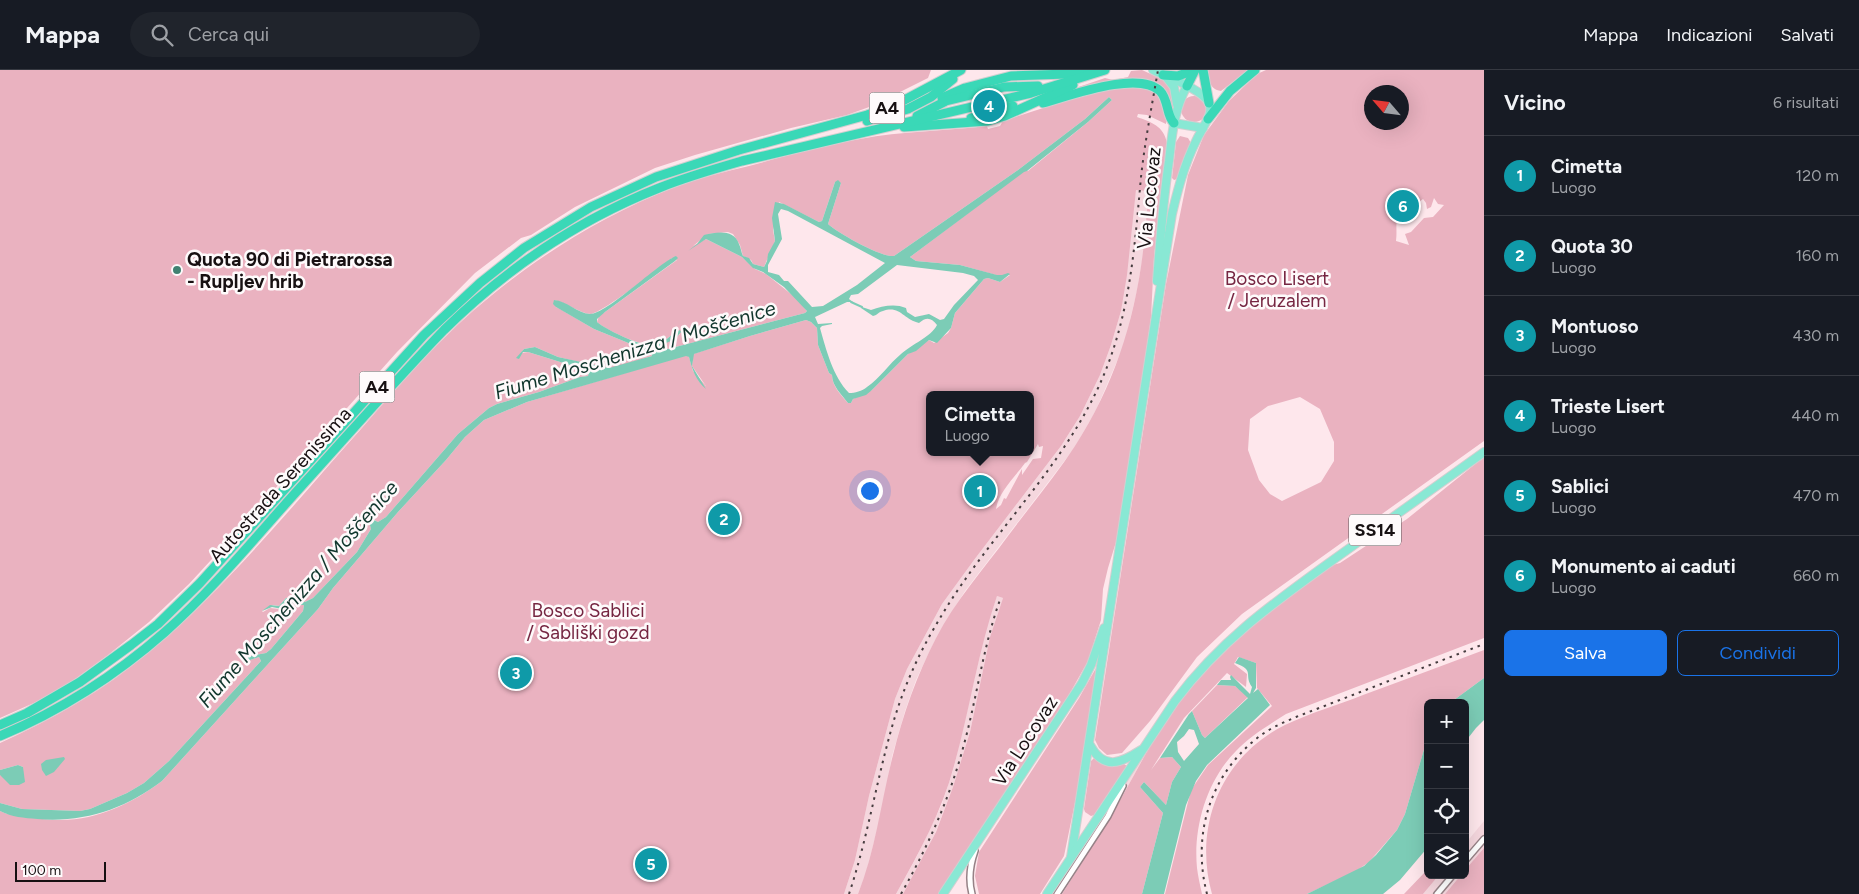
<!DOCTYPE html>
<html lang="it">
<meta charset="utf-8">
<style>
:root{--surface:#171b24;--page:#20242c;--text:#f1f3f6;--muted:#9ea1a6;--line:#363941;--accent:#1a73e8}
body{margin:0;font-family:Figtree,sans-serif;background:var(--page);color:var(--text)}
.controls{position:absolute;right:15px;bottom:15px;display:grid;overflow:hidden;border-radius:8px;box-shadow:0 5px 20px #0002}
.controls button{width:45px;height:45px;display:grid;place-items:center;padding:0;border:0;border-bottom:1px solid var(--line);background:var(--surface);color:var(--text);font:25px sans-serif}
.compass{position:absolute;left:1364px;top:15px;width:45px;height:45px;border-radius:50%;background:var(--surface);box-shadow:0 5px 20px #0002;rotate:298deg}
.scale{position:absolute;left:15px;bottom:12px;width:91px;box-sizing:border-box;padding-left:5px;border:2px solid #171012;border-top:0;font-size:14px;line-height:18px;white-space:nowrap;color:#171012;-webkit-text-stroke:4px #fefafb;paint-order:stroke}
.you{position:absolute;left:869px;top:420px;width:18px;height:18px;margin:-12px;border:4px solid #fff;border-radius:50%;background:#1a73e8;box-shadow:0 0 0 8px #1a73e833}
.badge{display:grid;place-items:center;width:32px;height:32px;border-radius:50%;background:var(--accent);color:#fff;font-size:16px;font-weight:700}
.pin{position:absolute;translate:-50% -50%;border:2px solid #fff;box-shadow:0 1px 5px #0006}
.popup{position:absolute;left:926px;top:321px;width:108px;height:65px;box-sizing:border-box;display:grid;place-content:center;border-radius:8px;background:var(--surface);filter:drop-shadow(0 1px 4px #0005);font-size:16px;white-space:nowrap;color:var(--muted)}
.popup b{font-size:19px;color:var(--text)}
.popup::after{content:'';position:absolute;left:50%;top:100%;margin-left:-10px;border:10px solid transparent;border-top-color:var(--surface)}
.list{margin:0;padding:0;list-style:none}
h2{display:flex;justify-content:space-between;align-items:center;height:65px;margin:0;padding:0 20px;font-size:21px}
h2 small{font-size:16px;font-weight:400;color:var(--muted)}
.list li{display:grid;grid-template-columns:32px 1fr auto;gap:15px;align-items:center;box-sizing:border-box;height:80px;padding:0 20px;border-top:1px solid var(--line)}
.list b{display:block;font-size:19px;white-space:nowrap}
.list p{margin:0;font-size:16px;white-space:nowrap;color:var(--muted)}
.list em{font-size:16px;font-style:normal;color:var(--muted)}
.actions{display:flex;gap:10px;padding:15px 20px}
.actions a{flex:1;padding:11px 0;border:1px solid var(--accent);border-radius:8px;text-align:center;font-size:18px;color:var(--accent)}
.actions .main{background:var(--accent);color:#fff}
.icon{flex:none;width:28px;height:28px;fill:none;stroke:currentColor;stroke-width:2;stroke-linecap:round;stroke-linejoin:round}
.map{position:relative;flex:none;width:1484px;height:824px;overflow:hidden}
header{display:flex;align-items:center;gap:30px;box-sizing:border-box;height:70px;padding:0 25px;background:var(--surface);border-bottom:1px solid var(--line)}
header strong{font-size:24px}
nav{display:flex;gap:28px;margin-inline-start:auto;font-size:18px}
.search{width:350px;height:45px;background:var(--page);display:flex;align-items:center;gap:12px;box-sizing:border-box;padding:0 18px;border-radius:28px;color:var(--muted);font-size:19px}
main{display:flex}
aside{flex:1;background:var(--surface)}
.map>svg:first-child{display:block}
.built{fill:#f5d7de}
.green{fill:#eab2c0;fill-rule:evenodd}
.water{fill:#7cccb6;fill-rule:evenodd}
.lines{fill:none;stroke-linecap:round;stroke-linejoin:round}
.stream{stroke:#7cccb6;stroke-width:2}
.minor-casing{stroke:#968287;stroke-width:8}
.primary-casing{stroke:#d1cfd0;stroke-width:10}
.motorway-casing{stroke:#d1cfd0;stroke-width:11}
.minor{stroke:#fff;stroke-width:5}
.primary{stroke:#89e8d4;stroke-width:8}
.motorway{stroke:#3ad8b7;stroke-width:9}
.rail{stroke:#463c3f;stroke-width:2;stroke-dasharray:2.5 5;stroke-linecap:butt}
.poi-dot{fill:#418171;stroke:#fefafb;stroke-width:2}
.labels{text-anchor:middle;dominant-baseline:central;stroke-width:5;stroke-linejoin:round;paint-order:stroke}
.shield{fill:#fefafb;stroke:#5c5658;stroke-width:1}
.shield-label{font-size:18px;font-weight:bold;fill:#171012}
.street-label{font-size:19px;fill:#171012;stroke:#fefafb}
.poi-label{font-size:19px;font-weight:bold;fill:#171012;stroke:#fefafb;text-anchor:start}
.park-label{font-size:19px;fill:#762642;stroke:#fefafb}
.water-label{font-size:20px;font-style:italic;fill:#11362d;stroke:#fefafb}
</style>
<header>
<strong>Mappa</strong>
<div class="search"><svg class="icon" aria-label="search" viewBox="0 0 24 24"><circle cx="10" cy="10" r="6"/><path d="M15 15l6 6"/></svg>Cerca qui</div>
<nav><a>Mappa</a><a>Indicazioni</a><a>Salvati</a></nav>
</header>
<main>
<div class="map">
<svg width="1484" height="824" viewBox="0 0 1484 824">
<rect width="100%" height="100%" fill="#fee7ec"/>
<g class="built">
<polygon points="1136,119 1148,121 1148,129 1143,185 1137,221 1124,275 1096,340 1075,377 965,521 937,566 916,610 905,641 892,686 883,737 866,803 858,824 844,824 855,790 869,726 895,629 907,599 942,534 974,490 1061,376 1080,346 1100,305 1111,275 1121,241"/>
<polygon points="997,526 1003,528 990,567 970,662 953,717 936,761 921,793 903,824 896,824 916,788 942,734 954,697 987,555"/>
<polygon points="1150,676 1112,745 1077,801 1062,824 1053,824"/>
<polygon points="1484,751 1484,778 1465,800 1465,774"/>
<polygon points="1439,805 1461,805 1445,824 1423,824"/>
</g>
<g class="green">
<polygon points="0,0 931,0 928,8 872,36 847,45 791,58 695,85 655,98 575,137 531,165 521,168 475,203 397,282 223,477 189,514 149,552 108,585 71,612 36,632 0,648"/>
<polygon points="1142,0 1166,11 1172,23 1174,43 1172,43 1170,29 1146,11 1052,26 1105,8 1113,10 1128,7 1131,1"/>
<path d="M1207,0H1248L1221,21C1209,19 1209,10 1207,0Z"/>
<path d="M1266,0H1484V371L1242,544L1197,587L1150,651L1122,683L1107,685L1099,678L1095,670L1166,214L1188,105L1204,65L1229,31L1257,4ZM1402,22V52H1372V22ZM1434,128L1438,134L1444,135L1433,147L1424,148L1411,162L1405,164L1409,175L1396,171C1398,155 1392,149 1407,139L1416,141L1420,137L1415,135L1423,129L1426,133L1427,139L1431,137ZM1300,327L1320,339L1334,372V391L1321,412L1282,431L1270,424L1259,410L1248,380L1250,349L1268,336Z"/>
<path d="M1131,16C1156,19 1168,27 1166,54L1147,45L1138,44L1137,47C1151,52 1164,56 1167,73L1154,187L1151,248L1120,459L1108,498L1103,519L1101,550L1088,591L1070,623L939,824H903L936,762L953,717L970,662L990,567L1003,528L997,526C978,581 970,639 954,696C942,741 919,783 896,824H858C876,779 881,731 893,685C903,644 917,605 936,568C955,531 983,500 1008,466C1030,436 1055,407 1075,376C1117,311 1138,240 1145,163C1146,149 1148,135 1148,121L1136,120L1127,205L1121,241L1111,275L1100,305L1080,346L1061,376L974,490L942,534L907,599L895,629L869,726L855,790L844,824H0V741L7,744C24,746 41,750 58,750C96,751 133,733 162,711L318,539L333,518L398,442L446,390L465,367L484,350L527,332L686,285L689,287L693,301L706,316L692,296L693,284L750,266L806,250L811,252L817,258L818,275L829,303L832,305C832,316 841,325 848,333H851L853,329L872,320L908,284L929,270L934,273L948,263L951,258L955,243L984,209L988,208L1000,212L1010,205H996L960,195L916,191L910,187L1024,101H1028L1088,52L1112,30L1109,27L1085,49L1018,100L894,186C882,188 838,163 828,154L841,113L835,112L822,151L819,152L779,132L773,160L775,171L764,197L753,194L751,190L743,186L740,175L733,164L728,162L708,164L693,176L706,169L742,187L755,199L766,204L796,228L807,241L805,243L668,279L663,277L664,274L680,264L675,263C669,267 662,273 655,275C642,277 606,260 597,252L599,246L605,242L677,190L672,188C660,198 602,243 591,244C580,244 566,232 554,230L556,237L560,239L594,259L648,281L651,283L652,286L617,297L606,298L558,287L535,277L524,279L521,283L528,282L586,300L589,302L588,306L580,307L539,322L497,334L489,338L458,364L386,447L378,452L369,447L371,459L357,482L313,528L305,532L286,528L279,536L273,535L262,541L263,542L270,538L279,539L289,530L304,535L303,541L271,579L266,583L240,588L244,592L259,587L261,591L169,691L144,713L127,723L90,739L80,741L22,739L0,733V705L3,706L23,697L18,695L0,700V673C53,649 104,620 149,582C228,516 293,435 361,359C402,312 443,264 492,225C546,181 608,143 673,118C698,108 724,102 749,96C786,86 823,75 860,69C902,61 945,61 987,56L988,59L1000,56L1003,51L1093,22L1114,17ZM930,325H1030V382H930ZM1038,374L1039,377L1043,376L1041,388L1033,389L1022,405V399L1006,429L1004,428L1001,435L996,439C999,421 1015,407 1025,393L1027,392Z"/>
<circle cx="1194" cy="39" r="13"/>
<polygon points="1180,66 1188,68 1191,73 1177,109 1174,110 1172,108 1176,72"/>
<path d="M1484,387V568L1286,644C1269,655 1250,666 1236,681C1207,710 1193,757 1197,798C1198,806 1200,815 1202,824H1165L1191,720L1208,695L1272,636L1257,618L1256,593L1238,587L1234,594L1247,604L1246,617L1227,603L1184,648L1151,700L1160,688L1172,687L1181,697L1172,712L1166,735L1144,712L1140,717L1163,743L1142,824H1062L1112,745L1150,676L1184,625L1227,575L1329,496L1340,493L1407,449Z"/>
<path d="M1484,580V608L1450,633H1428V666L1405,744L1397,760L1369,792L1356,801L1307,824H1212C1193,756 1221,687 1285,655C1310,643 1338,635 1363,625C1404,610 1444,595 1484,580Z"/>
<polygon points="1096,598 1086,679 1064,786 1040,824 979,824 975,806 979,782 1079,628"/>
<polygon points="1217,615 1235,616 1248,627 1205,668 1202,665 1192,641"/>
<polygon points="1094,688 1107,695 1124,694 1127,696 1094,745 1091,746 1085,742 1084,739 1091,691"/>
<polygon points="1484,778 1484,824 1445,824 1461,805 1465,805 1465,800"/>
<polygon points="1426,801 1428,801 1428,805 1439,805 1423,824 1404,824"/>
</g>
<g class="water">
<path d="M1109,27L1112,30L1088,52L1027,101L1024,102L910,187L916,191L960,195L997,205H1002L1008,203L1010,204L1000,212L988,208L984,209L955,243L951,258L937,273L929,270L916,281L908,284L872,320L866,325L853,329L851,333H848C842,325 832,316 832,305L829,303L818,275L817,258L811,252L806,250L750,266L694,284L692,296L706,319C696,311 692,299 689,287L686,286L527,332L484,350L465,367L446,390L398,442L333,518L318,539L162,711C125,739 84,753 37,749C24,748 12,747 0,741V733L22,739L80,741L90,739L127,723L144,713L169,691L261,591L259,587L244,592L240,588L266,583L271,579L303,541L304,535H296L289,530L282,539L272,537L262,541L270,535L279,536L286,528L305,532L313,528L357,482L371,459L368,447L378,452L386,447L458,364L489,338L497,334L539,322L580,307L588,306L589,302L586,300L528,282H523L519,289L516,288L524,279L535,277L558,287L609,298L652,286L651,283L648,281L594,259L556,237L553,234L554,230C567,231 577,243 590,244C607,244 657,194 676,186L678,188L675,191L605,242L597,249V252C607,260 643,278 656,275C665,272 671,264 680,260L681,262L675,269L664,274L663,277L668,279L805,243L807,241L805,239L784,217L763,202L753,198L742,187L706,169L688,181L697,174L704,165C717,162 734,159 739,174C741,178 741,182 743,186L749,188L753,194L764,197L767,191L768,184L775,171L772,148L775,132L784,134L819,152L822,151L835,112L838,110L841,113L828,154C838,163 882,188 894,186L1018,100L1085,49ZM781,139L788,141L885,193L857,215L823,236L812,237L788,211H784L779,205L768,202V195L782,169L778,144ZM897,195L963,203L974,206L978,210L954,235L944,249L940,250L929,244L915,247L907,242L906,238C895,233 882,236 871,240L862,237L861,238L873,246C878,245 878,242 883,241C900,235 904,250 919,253C926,247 931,247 937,255C931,267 912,274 901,284C889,294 880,308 867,317C862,321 855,323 849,323C833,307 826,279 820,258L822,256L832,254V253L818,254L815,247L847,232H853L849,229L851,225L858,224Z"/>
<path d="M1239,587L1256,593V618L1253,623L1258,619L1270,635L1207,695L1196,711L1186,735L1164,824H1142L1163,743L1140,717L1144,712L1166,735L1172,712L1181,697L1172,687L1160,688L1189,644L1192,641L1202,665L1205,668L1248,628L1235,616L1217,615L1221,610H1231L1230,607L1231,605L1250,624L1252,617C1243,604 1256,601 1235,593ZM1189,659L1194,660L1199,674L1184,691L1178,682L1177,672L1184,666Z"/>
<polygon points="1484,608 1484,650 1476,658 1465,672 1465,633 1450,633"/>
<polygon points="1428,666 1428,777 1400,810 1383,824 1307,824 1364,796 1376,785 1397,760 1405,744"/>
<polygon points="64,687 65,689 54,702 46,706 42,700 41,694 46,690"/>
<polygon points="18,695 23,697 25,712 19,715 10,715 0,705 0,700"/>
</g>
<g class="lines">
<polyline class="stream" points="851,232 862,237"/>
<g class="minor-casing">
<g id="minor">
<polyline points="1465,791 1484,769"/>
<path d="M972,824C968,809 970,795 975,781"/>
<polyline points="1057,824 1108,746 1123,716"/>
<polyline points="1437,824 1453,805"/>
</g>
</g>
<g class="primary-casing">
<g id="primary">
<polyline points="1167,8 1174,17 1177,34"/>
<polyline points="1174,53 1203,58"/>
<path d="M1157,211C1160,171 1163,131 1169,91C1172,65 1174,39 1187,16"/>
<path d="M1090,675C1104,701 1121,693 1141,680"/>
<path d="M1071,787L1172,144C1179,114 1187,85 1203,58C1207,50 1213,42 1209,33C1202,19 1167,7 1153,0"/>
<polyline points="943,824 1082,613 1091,595 1104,558"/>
<path d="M1047,824L1175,631C1221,570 1272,534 1333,490C1383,454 1434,418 1484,382"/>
</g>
</g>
<g class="motorway-casing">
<g id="motorway">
<polyline points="1203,0 1209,33"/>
<polyline points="1163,5 1178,6 1194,0"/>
<polyline points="1187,16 1195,0"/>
<polyline points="942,28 965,18 1011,6 1067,4 1089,1"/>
<path d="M1043,33C1069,26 1138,0 1160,21C1169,30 1166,46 1174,53"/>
<polyline points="917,46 946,31 1004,17 1038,16"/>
<polyline points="971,48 1013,36"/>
<polyline points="1208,49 1230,21 1255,0"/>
<polyline points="867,51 908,39 931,27 953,9"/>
<polyline points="904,57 988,51 1005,46 1073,15"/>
<polyline points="0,655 27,643 80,612 131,575 158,554 200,513 424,265 480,213 524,178 591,137 656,107 739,80 867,45 895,35 961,0"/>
<path d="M0,666C60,641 116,605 165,562C210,522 249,475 289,430C341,373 391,315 444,260C506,199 578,150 659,118C686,107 714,99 742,91L1031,23L1105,0"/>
</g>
</g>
<use href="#minor" class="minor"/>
<use href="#primary" class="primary"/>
<use href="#motorway" class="motorway"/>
<g class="rail">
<path d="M849,824C868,767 877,707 894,650C904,617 918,585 936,555C987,465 1069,395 1107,297C1131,235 1135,172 1141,107C1145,71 1152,35 1158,0"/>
<path d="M901,824C927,778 949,730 963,678C977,628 983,576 1001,527"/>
<path d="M1207,824C1192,766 1209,707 1256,669C1268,659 1282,653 1296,647L1484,574"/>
</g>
</g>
<circle class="poi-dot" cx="177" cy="200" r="5"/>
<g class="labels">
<g class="shield">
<rect x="869.5" y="22.5" width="35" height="31" rx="4"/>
<rect x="359.5" y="301.5" width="35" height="31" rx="4"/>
<rect x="1349" y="444.5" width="52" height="31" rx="4"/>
</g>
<g class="shield-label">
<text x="887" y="38">A4</text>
<text x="377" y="317">A4</text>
<text x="1375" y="460">SS14</text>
</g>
<g class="street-label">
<text transform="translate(1149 128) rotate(-84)">Via Locovaz</text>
<text transform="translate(280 415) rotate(-48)">Autostrada Serenissima</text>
<text transform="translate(1025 671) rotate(-57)">Via Locovaz</text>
</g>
<g class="poi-label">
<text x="187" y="189">Quota 90 di Pietrarossa<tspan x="187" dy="22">- Rupljev hrib</tspan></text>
</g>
<g class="park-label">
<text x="1277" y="208">Bosco Lisert<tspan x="1277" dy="22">/ Jeruzalem</tspan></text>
<text x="588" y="540">Bosco Sablici<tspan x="588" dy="22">/ Sabliški gozd</tspan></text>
</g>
<g class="water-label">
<text transform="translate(635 280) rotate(-17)">Fiume Moschenizza / Moščenice</text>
<text transform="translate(298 524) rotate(-49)">Fiume Moschenizza / Moščenice</text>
</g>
</g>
</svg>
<div class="controls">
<button>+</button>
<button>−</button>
<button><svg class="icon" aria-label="locate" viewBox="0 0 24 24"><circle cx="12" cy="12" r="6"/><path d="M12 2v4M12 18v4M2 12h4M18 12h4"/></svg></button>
<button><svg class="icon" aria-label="layers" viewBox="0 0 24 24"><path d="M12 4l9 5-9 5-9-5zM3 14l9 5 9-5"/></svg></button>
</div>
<svg class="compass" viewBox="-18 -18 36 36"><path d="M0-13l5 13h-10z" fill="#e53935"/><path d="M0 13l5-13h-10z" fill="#9ea1a6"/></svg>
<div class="scale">100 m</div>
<div class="you"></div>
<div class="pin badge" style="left:980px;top:421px;background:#0f9aa8">1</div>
<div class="popup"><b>Cimetta</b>Luogo</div>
<div class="pin badge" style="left:724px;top:449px;background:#0f9aa8">2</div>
<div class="pin badge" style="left:516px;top:603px;background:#0f9aa8">3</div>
<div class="pin badge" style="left:989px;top:36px;background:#0f9aa8">4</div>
<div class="pin badge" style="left:651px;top:794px;background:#0f9aa8">5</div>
<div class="pin badge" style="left:1403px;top:136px;background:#0f9aa8">6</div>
</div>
<aside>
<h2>Vicino<small>6 risultati</small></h2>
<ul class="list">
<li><span class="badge" style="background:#0f9aa8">1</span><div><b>Cimetta</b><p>Luogo</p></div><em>120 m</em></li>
<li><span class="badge" style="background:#0f9aa8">2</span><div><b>Quota 30</b><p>Luogo</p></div><em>160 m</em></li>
<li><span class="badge" style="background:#0f9aa8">3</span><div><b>Montuoso</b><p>Luogo</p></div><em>430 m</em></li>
<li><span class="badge" style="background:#0f9aa8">4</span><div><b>Trieste Lisert</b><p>Luogo</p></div><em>440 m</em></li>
<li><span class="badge" style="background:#0f9aa8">5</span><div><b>Sablici</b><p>Luogo</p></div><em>470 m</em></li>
<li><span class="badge" style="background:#0f9aa8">6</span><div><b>Monumento ai caduti</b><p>Luogo</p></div><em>660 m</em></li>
</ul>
<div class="actions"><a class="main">Salva</a><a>Condividi</a></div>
</aside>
</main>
